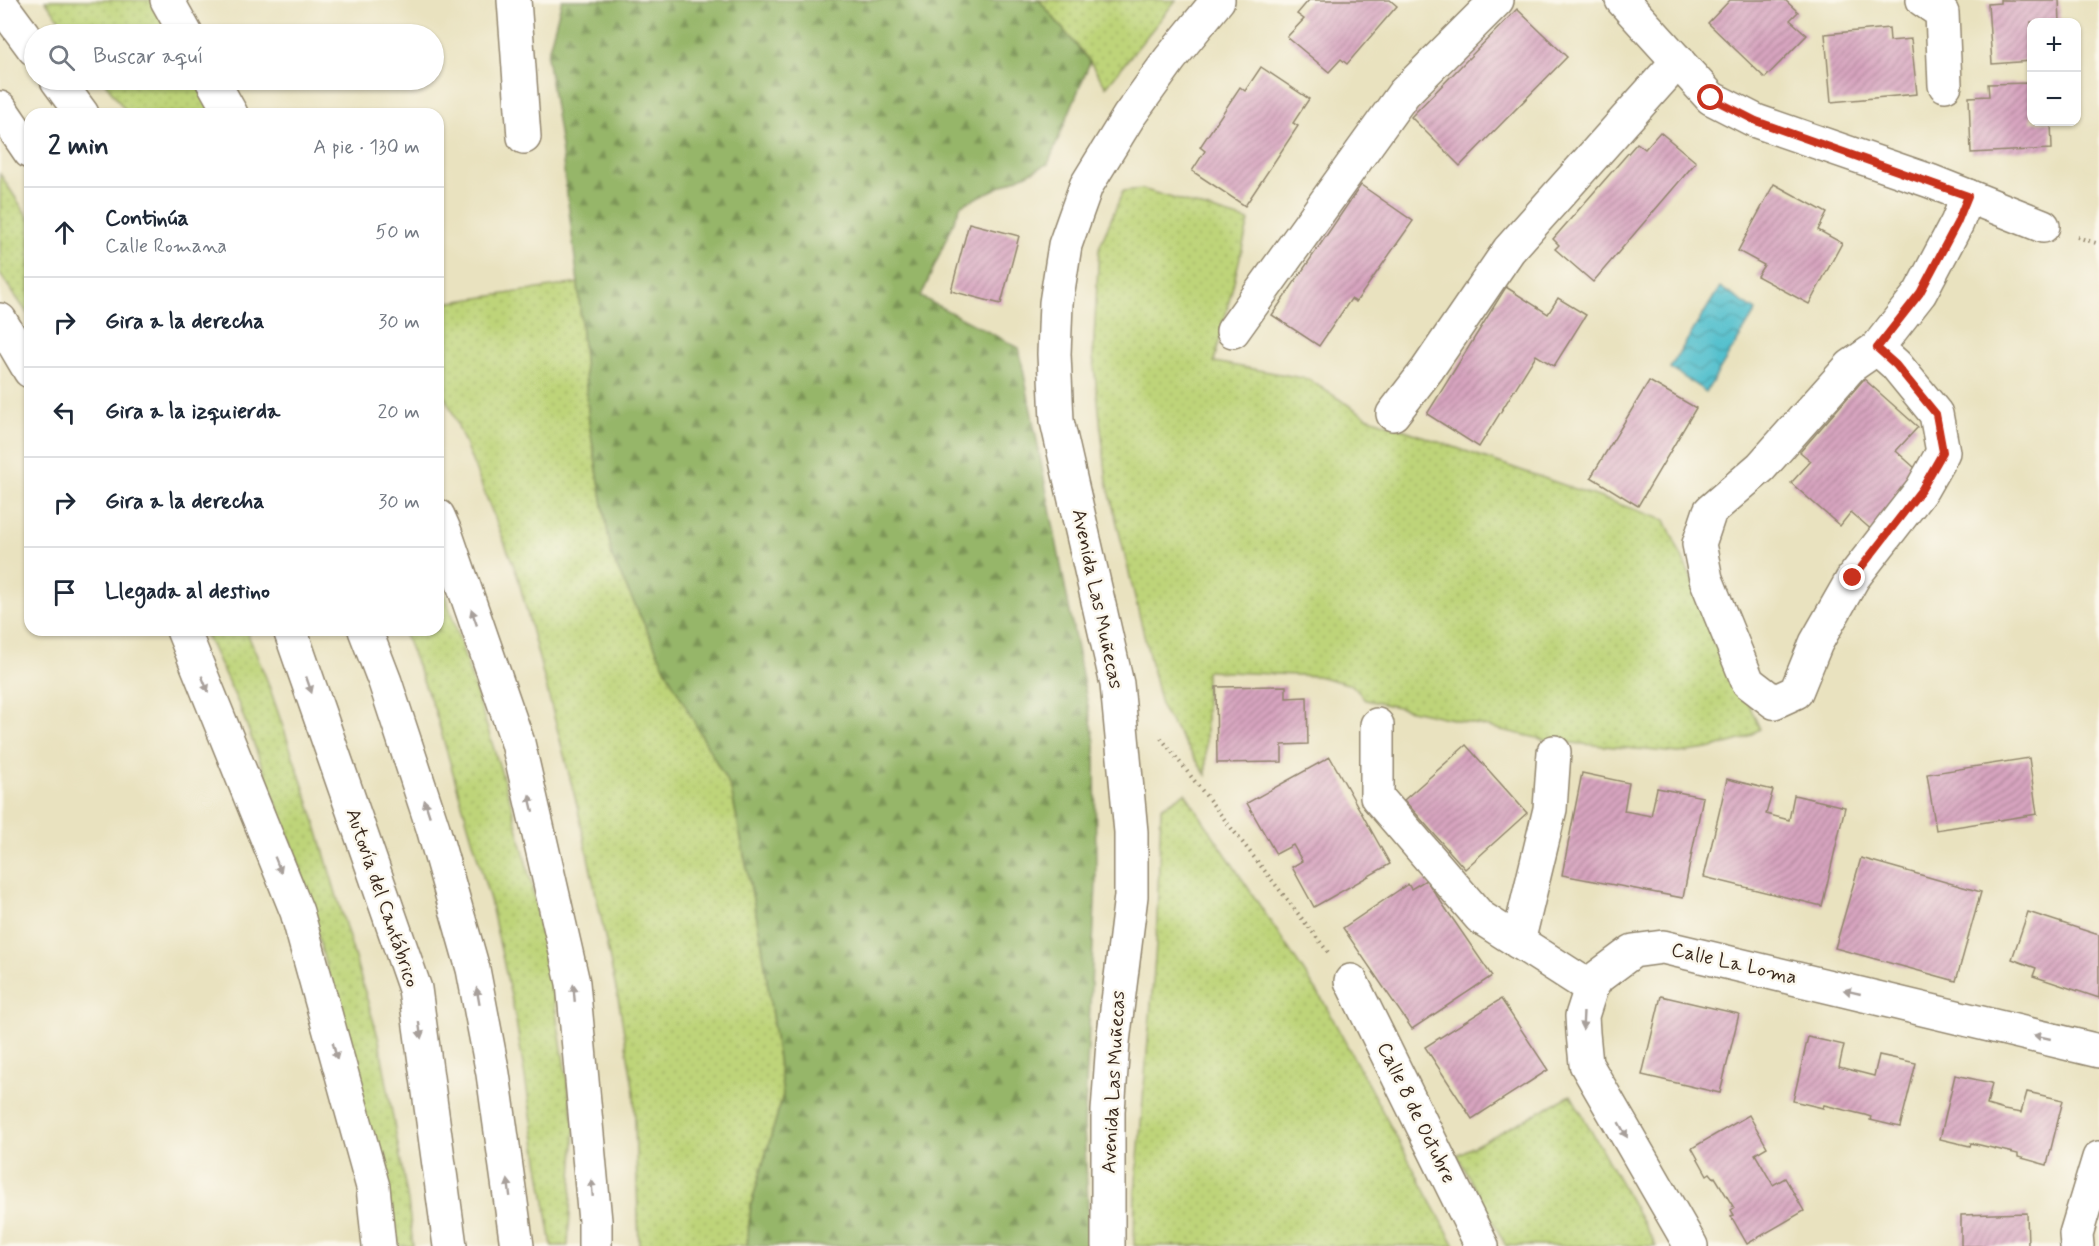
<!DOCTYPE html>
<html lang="es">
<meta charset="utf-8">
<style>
:root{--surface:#fff;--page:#f6f6f7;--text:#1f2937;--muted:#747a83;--line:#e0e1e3}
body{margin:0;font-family:Mynerve,sans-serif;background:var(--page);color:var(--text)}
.controls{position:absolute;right:18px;top:18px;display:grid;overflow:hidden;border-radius:12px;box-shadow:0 2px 4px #0004}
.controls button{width:54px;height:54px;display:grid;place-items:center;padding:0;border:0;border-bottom:2px solid var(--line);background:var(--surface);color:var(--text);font:30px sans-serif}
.stop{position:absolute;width:18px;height:18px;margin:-14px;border:4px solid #c8321e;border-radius:50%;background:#fff}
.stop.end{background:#c8321e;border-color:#fff;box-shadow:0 2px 6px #0008}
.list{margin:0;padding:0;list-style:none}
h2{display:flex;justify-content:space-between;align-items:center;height:78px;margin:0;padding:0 24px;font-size:26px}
h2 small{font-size:20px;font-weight:400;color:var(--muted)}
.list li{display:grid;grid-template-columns:39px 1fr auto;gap:18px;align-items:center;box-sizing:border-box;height:90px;padding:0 24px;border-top:2px solid var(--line)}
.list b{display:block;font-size:22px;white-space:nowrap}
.list p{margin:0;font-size:20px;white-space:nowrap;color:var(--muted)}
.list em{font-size:20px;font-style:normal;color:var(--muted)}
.icon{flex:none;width:33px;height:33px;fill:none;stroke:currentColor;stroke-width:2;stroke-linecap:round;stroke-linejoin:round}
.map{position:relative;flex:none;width:2099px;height:1246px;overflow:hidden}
.search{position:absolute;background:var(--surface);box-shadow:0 2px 4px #0004;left:24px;top:24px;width:420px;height:66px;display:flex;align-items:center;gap:15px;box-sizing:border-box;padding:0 21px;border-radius:33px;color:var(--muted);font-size:22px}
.panel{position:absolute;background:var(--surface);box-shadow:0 2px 4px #0004;left:24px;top:108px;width:420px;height:528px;border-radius:18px}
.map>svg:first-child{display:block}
.grass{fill:url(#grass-dots);stroke:#7c7f4c;stroke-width:1.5}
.forest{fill:url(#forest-firs);stroke:#687044;stroke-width:1.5}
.water{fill:url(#water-waves);stroke:#477576;stroke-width:1.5}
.building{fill:url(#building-hatch)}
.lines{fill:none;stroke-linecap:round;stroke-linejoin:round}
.minor-casing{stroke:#92866e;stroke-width:36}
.highway-casing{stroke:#92866e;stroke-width:36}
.path{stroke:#92866e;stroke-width:4;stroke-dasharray:1.5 4.5;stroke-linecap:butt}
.minor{stroke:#fff;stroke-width:33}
.highway{stroke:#fff;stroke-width:33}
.oneway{fill:#a79f9a}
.route{stroke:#c8321e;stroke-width:8}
.labels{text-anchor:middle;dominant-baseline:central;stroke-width:5;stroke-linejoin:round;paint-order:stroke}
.street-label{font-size:20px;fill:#3b2a1e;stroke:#fbf7ec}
</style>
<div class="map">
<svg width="2099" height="1246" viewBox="0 0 2099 1246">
<defs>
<pattern id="grass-dots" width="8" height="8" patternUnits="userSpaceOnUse" patternTransform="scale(1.5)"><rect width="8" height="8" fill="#bed479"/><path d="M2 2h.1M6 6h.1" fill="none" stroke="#a4b668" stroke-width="1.8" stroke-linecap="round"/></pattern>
<pattern id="forest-firs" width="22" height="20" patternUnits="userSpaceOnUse" patternTransform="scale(1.5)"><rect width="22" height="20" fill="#96b669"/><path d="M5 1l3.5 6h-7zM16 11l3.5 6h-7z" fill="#7c9456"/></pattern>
<pattern id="water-waves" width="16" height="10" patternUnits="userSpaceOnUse" patternTransform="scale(1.5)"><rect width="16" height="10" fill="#53c0cd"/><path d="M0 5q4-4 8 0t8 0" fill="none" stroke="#469ca6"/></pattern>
<pattern id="building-hatch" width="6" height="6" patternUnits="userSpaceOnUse" patternTransform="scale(1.5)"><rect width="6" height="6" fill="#d7a4bf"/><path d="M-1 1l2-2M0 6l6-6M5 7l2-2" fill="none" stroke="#b0869b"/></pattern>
</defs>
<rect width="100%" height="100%" fill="#fbf7ec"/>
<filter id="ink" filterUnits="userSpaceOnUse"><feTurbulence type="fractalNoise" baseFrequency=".0167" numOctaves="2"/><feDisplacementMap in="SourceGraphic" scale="12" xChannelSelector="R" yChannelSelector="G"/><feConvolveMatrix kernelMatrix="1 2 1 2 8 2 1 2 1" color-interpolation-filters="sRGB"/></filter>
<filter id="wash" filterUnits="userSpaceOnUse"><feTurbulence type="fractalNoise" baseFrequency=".008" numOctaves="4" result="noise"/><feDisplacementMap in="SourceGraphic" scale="24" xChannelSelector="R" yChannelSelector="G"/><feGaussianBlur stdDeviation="1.35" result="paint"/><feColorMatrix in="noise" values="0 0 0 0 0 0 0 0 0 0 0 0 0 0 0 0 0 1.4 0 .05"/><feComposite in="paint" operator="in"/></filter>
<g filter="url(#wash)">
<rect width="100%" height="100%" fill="#e9e2bf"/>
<g class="grass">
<polygon points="45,0 153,0 174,34 70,34"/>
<polygon points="1039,0 1176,0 1106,87 1090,62"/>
<polygon points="103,80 200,80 220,114 128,114"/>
<polygon points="0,174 30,220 30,317 0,274"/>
<polygon points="1142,189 1249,221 1214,362 1308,379 1367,417 1665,520 1760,729 1744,739 1708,749 1679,753 1551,741 1366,700 1352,685 1317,676 1206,671 1206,775 1162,709 1107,482 1093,357 1099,248 1123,191"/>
<polygon points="578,283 589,423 612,557 669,676 731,789 762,944 783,1095 751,1205 747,1246 639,1246 634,1093 619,1003 577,805 517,574 452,411 438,385 438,304"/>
<polygon points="438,572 511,803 532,886 551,982 575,1129 568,1246 552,1246 515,1015 490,900 435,711 403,630 438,630"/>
<polygon points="204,630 246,630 267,680 313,815 379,1040 408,1201 413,1246 389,1246 365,1114 299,864 239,705"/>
<polygon points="1185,793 1322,999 1455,1246 1134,1246 1135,1194 1156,945 1161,808"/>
<polygon points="1571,1095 1656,1246 1506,1246 1457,1155"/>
</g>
<polygon class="forest" points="562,0 1039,0 1090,62 1048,164 961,205 921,297 1019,348 1095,742 1096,884 1084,1127 1090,1246 747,1246 751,1205 783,1095 762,944 731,789 669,676 612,557 589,423 578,283 561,146 547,56"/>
<polygon class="water" points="1720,287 1756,311 1706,392 1670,368"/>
<g id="blocks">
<g class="building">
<polygon points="1309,0 1390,0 1397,6 1347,64 1341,59 1329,72 1287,37 1304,19 1297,14"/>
<polygon points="1730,0 1785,0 1798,12 1790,20 1807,35 1765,78 1708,23"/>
<polygon points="2000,0 2059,0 2060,22 2031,22 2031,61 1992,64 1988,4 2000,3"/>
<polygon points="1517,9 1567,57 1460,166 1411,117"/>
<polygon points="1889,28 1890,41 1911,39 1917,94 1831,102 1825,34"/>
<polygon points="1261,67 1309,99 1293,123 1298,126 1245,206 1192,171 1205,151 1200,147 1240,87 1245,91"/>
<polygon points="2031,83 2031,122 2051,122 2052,149 1971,153 1969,97 1989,96 1988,84"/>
<polygon points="1660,132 1696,162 1593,282 1555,249 1559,245 1553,239 1637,143 1645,149"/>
<polygon points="1774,184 1827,213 1818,230 1842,243 1809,304 1757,276 1764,265 1738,251"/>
<polygon points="1361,185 1413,221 1356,302 1351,299 1319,346 1272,315"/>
<polygon points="969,223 1019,236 1001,304 951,291"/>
<polygon points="1506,287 1548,314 1558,298 1586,315 1554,366 1536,355 1479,447 1427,414"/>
<polygon points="1864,379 1918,427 1896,451 1924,476 1874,532 1851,512 1840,526 1791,483 1811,461 1800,452"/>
<polygon points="1649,381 1696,408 1638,506 1591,477"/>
<polygon points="1286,686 1286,698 1307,697 1308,744 1282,745 1282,762 1217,763 1216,687"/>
<polygon points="1466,745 1527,813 1465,869 1404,800"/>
<polygon points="1330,757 1390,864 1314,907 1292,867 1302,861 1293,845 1276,854 1247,803"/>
<polygon points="2029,758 2037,814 1936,830 1927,774"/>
<polygon points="1582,773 1629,783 1624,811 1651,816 1657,788 1703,797 1683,898 1562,875"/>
<polygon points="1727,779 1773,790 1766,814 1789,820 1794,795 1845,807 1822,906 1704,877"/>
<polygon points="1861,858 1981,892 1956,981 1835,948"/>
<polygon points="1426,880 1492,976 1412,1029 1343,928 1408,884 1411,889"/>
<polygon points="2028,912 2099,935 2099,998 2033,976 2036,968 2012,959"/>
<polygon points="1661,996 1739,1014 1720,1093 1642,1075"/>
<polygon points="1501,999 1548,1070 1472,1119 1425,1047"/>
<polygon points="1808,1037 1844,1045 1839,1067 1874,1076 1879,1055 1916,1063 1900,1127 1870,1120 1871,1117 1865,1115 1824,1105 1823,1108 1793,1101"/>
<polygon points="1955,1075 1992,1083 1987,1105 2004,1110 2021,1113 2027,1092 2063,1100 2047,1165 2018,1157 2018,1154 1971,1143 1970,1146 1940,1139"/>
<polygon points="1749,1115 1767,1147 1755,1154 1773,1185 1785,1178 1804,1211 1747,1244 1731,1216 1734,1215 1731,1210 1734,1208 1715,1177 1714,1178 1710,1173 1707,1175 1692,1148"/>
<polygon points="2027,1213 2028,1246 1961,1246 1961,1215"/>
</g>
</g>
</g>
<g filter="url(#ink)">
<use href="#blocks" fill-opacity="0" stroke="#92866e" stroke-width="1.5"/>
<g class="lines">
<g class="minor-casing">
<g id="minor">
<polyline points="514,0 524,137"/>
<polyline points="1622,0 1711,98 1756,121 1930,181 2043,226"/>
<polyline points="1923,0 1942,13 1945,85"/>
<polyline points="1233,331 1404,93 1497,0"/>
<polyline points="1877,348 1896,365 1936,414 1943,452 1922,489 1853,578 1816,643 1796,692 1774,702 1748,682 1706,579 1699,544 1710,511 1761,467 1851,366 1877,348 1920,293 1957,223 1968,196"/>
<polyline points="1393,414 1427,370 1509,250 1678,61"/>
<polyline points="1377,725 1377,797 1480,917 1591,988"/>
<polyline points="1518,942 1550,809 1554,752"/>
<polyline points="1351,981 1482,1246"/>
<polyline points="1108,1246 1108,1111 1113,1042 1131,896 1131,832 1117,684 1057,421 1054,354 1056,303 1065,245 1086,186 1129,116 1170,59 1218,0"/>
<polyline points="1691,1246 1586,1064 1583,1033 1582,1016 1591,988 1598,977 1633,951 1663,947 2099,1051"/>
<polyline points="2077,1246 2076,1234 2099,1158"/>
</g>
</g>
<g class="highway-casing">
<g id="highway">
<polyline points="167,0 186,34"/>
<polyline points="0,3 34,49"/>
<polyline points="57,80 82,114"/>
<polyline points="212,80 231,114"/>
<polyline points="0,108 30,152"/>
<polyline points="0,320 30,371"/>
<polyline points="438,516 445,532 518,743 573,983 595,1221 595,1246"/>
<polyline points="183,630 297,912 373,1187 379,1246"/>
<polyline points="290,630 415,989 450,1246"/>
<polyline points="365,630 385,682 433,828 473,969 493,1074 517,1246"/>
</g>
</g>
<g class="path">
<polyline points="2077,237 2099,244"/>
<polyline points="1161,738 1328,952"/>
</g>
<use href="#minor" class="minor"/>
<use href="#highway" class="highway"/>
</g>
<defs><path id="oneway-solid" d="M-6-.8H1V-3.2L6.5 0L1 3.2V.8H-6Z" transform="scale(1.5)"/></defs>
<g class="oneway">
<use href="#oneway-solid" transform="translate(474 617) rotate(-109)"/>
<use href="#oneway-solid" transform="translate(205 684) rotate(68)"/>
<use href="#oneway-solid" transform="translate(309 685) rotate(71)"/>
<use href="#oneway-solid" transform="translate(531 803) rotate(-103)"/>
<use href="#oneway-solid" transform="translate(427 808) rotate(-108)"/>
<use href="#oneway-solid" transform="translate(278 865) rotate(68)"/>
<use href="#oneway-solid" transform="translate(1852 992) rotate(-167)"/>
<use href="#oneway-solid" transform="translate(574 993) rotate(-95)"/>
<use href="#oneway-solid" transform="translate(478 996) rotate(-100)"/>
<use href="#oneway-solid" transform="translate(1583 1021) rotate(93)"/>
<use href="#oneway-solid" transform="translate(420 1030) rotate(82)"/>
<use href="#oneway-solid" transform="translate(2042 1037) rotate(-167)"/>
<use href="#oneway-solid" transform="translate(335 1051) rotate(75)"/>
<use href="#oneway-solid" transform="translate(1623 1130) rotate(60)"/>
<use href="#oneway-solid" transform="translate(509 1188) rotate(-98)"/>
<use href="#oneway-solid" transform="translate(592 1188) rotate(-95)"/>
</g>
</g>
<g class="lines" filter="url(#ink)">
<polyline class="route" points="1711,98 1756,121 1968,196 1957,223 1920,293 1877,348 1896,365 1936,414 1943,452 1922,489 1853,578"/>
</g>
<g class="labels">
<g class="street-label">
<text transform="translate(1097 599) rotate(78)">Avenida Las Muñecas</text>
<text transform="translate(382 898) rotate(71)">Autovía del Cantábrico</text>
<text transform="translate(1734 964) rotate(13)">Calle La Loma</text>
<text transform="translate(1114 1082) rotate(-87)">Avenida Las Muñecas</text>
<text transform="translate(1416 1113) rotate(64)">Calle 8 de Octubre</text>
</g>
</g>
</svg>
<div class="controls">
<button>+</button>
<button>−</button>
</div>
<div class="stop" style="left:1711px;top:98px"></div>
<div class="stop end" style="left:1853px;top:578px"></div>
<div class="search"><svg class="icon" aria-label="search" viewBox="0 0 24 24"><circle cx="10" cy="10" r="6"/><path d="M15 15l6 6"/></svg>Buscar aquí</div>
<section class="panel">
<h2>2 min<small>A pie · 130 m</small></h2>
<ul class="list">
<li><svg class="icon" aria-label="ahead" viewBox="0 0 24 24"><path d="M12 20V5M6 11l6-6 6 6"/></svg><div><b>Continúa</b><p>Calle Romana</p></div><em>50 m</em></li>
<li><svg class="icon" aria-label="right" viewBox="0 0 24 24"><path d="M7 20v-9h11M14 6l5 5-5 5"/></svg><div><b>Gira a la derecha</b></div><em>30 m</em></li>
<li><svg class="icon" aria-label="left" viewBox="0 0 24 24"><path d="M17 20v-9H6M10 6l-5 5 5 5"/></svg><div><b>Gira a la izquierda</b></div><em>20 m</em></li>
<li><svg class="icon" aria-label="right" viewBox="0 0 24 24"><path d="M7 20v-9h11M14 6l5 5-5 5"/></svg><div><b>Gira a la derecha</b></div><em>30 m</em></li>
<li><svg class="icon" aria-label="arrive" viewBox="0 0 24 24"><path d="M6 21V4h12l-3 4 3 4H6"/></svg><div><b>Llegada al destino</b></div></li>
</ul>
</section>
</div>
